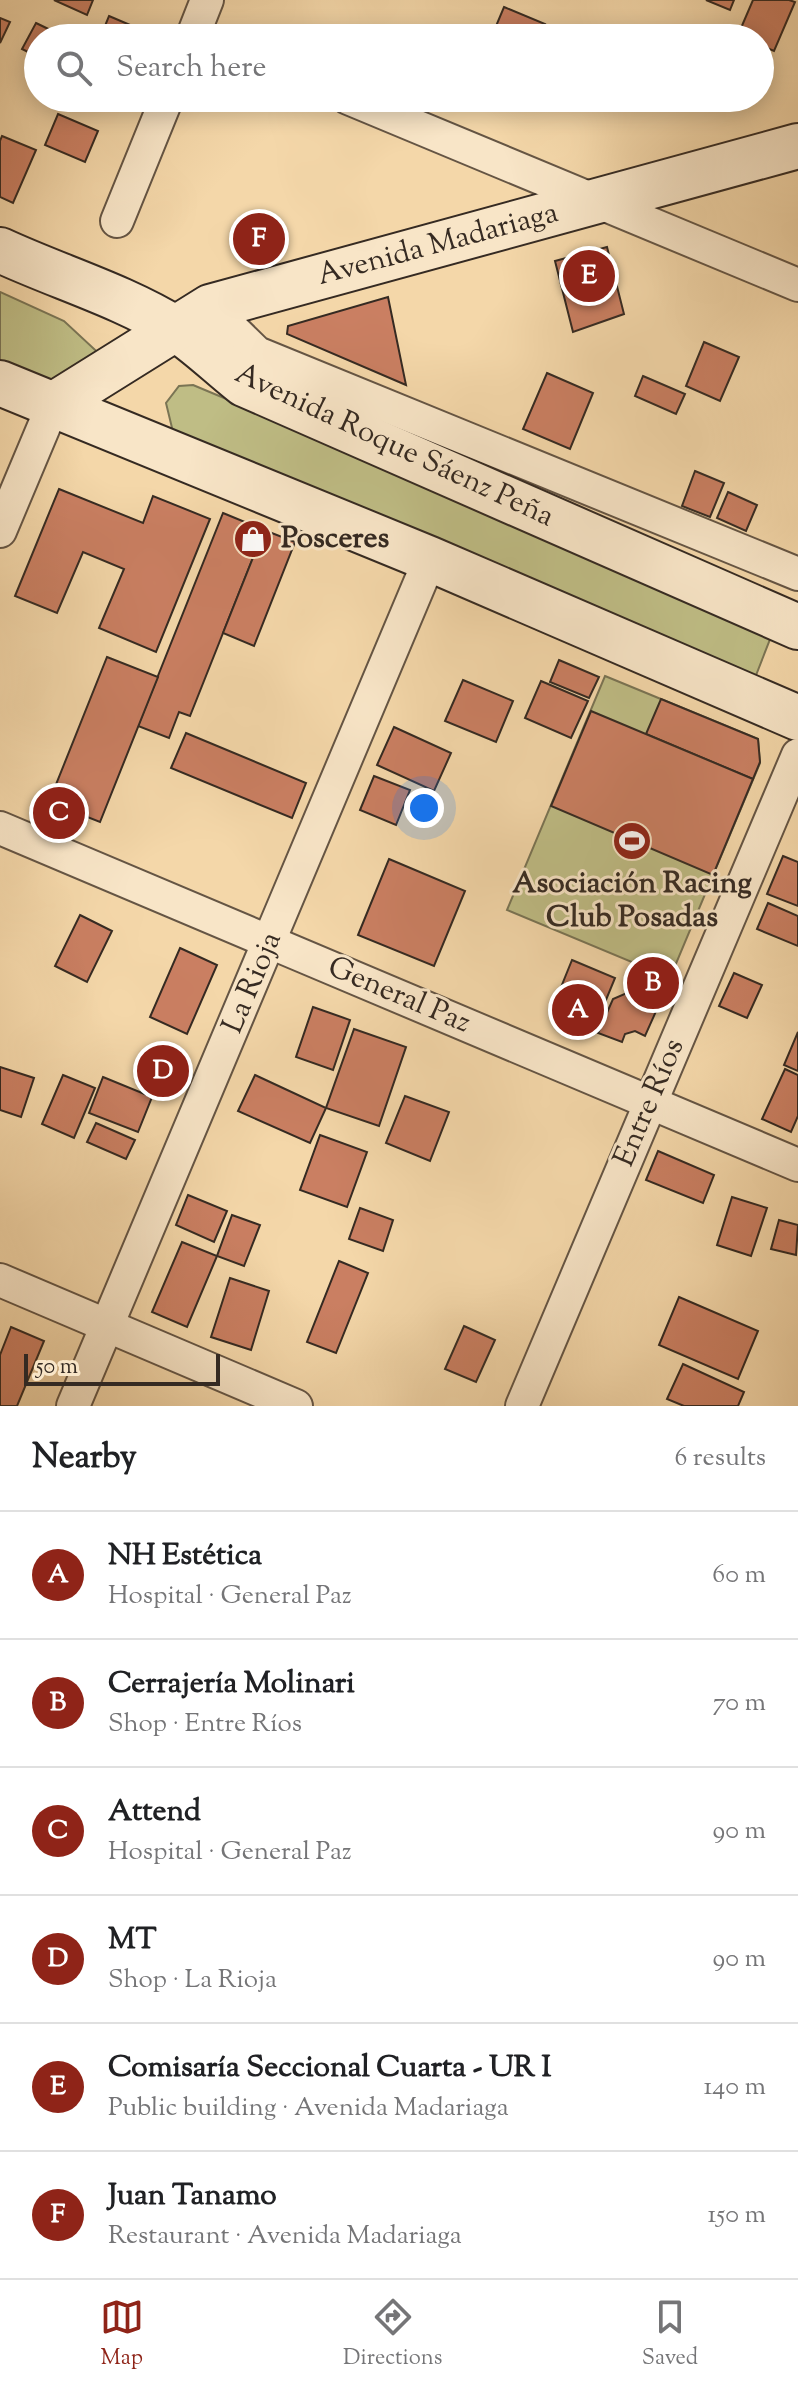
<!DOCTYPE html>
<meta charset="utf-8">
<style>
:root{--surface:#fff;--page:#f2f2f2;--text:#202124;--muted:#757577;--line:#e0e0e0;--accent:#8f2418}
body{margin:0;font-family:"Sorts Mill Goudy",serif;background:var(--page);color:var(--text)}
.scale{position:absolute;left:24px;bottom:20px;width:196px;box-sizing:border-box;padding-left:8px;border:4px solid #352a22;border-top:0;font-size:22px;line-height:28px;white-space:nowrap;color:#352a22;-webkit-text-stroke:6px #f8e5c7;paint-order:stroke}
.you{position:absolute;left:424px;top:808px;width:28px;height:28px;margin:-20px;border:6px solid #fff;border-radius:50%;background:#1a73e8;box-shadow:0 0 0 12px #1a73e833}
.badge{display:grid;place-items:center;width:52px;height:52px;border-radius:50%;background:var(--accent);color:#fff;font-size:26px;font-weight:700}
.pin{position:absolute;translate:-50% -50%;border:4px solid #fff;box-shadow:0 2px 8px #0006}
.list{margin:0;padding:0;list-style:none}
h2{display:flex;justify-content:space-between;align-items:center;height:104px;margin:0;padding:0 32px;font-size:34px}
h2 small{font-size:26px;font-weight:400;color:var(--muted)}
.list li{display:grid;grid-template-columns:52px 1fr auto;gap:24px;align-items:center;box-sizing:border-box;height:128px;padding:0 32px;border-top:2px solid var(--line)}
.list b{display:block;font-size:30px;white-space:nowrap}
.list p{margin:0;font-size:26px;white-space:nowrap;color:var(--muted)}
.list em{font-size:26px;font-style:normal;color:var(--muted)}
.icon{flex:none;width:44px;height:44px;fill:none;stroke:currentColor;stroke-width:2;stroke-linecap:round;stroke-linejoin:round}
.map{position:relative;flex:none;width:798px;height:1406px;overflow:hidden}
.search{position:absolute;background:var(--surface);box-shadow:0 4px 20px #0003;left:24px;right:24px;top:24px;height:88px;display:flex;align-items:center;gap:20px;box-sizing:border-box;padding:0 28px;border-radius:44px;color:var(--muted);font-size:30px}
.sheet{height:872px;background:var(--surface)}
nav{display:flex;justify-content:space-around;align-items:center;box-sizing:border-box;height:112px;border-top:2px solid var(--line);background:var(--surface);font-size:22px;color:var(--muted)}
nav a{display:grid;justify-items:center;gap:4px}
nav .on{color:var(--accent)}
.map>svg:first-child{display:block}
.green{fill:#bfbd85;stroke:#7a7454;stroke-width:2}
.building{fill:#ca7f62;stroke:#352a22;stroke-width:2}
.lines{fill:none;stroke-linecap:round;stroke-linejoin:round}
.street-casing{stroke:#655544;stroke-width:36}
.secondary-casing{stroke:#352a22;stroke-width:48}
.street{stroke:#f8e5c7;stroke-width:32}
.secondary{stroke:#f8e5c7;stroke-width:44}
.labels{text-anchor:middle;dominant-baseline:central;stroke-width:6;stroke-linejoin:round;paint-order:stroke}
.street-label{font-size:30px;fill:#352a22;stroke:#f8e5c7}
.poi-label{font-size:30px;font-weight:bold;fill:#352a22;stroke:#f8e5c7;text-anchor:start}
</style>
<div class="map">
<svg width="798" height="1406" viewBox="0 0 798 1406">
<rect width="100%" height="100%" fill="#f4d7a9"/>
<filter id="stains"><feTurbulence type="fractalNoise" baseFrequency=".0025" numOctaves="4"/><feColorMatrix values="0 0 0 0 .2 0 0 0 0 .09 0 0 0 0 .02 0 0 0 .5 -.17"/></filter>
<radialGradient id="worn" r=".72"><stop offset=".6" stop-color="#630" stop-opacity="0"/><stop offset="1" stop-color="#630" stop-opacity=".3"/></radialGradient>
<g class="green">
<polygon points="0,292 64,321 106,360 55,393 0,370"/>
<polygon points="193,385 774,629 753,683 173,432 166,403 179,386"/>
<polygon points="605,676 758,739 760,763 670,978 507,910"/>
</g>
<g class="building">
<polygon points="54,0 93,0 87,15"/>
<polygon points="706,0 734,0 730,10"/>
<polygon points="753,0 789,0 795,2 774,51 760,45 760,38 738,35"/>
<polygon points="504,7 545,24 539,38 491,38"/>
<polygon points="109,16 156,36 155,38 100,38"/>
<polygon points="0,18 10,22 0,43"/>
<polygon points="36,23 67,38 38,38 38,57 22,49"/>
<polygon points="58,114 98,131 85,162 45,145"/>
<polygon points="2,136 36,150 13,203 0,197 0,141"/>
<polygon points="607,247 624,314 573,332 555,261"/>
<polygon points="388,297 406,385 287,334 288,326"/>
<polygon points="704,342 739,357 720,401 686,386"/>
<polygon points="547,373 593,393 570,449 523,429"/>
<polygon points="643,376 685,394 676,414 635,396"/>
<polygon points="695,471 724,483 710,517 682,506"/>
<polygon points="59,489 143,523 153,496 210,519 156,652 99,628 124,569 83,552 57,613 15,596"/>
<polygon points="728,492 757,505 746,531 717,518"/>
<polygon points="223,513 264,530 190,716 179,712 169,738 138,726"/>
<polygon points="264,530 295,542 254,646 223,633"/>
<polygon points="107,657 158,677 100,822 49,802"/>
<polygon points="559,660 599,677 589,698 550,682"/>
<polygon points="463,680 513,701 496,742 445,721"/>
<polygon points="541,681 588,701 571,738 525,718"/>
<polygon points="661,699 758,739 760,762 753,779 646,734"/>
<polygon points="591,711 753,779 713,875 551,806"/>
<polygon points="394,727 451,753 434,791 377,765"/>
<polygon points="186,733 306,783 292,818 171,768"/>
<polygon points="374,776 410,790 396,825 360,810"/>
<polygon points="783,856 798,862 798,906 767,894"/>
<polygon points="389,859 465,891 434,966 358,935"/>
<polygon points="768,903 798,916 798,946 757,929"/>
<polygon points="80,915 112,931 87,982 55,966"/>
<polygon points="180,948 217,965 187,1034 150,1017"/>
<polygon points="572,960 615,978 594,1029 551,1012"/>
<polygon points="734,973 762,985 747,1018 719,1006"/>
<polygon points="636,989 661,1000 645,1036 635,1031 625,1034 622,1042 598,1033 613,999"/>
<polygon points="313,1007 350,1020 333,1070 296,1057"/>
<polygon points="354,1029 406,1047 379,1126 326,1108"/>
<polygon points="798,1032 798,1071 784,1065"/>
<polygon points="0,1067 34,1078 21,1117 0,1110"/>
<polygon points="785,1069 798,1075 798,1116 791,1132 762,1119"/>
<polygon points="63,1075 95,1088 74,1138 42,1124"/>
<polygon points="255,1075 326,1108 310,1143 238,1111"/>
<polygon points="103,1077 152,1097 138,1132 89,1113"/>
<polygon points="405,1096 449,1112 430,1161 386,1143"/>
<polygon points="96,1123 135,1140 126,1159 87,1142"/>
<polygon points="320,1135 367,1152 347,1207 300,1190"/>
<polygon points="658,1151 714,1175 703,1203 646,1180"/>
<polygon points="188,1195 227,1211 214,1242 176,1225"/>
<polygon points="732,1197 767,1208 751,1256 717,1245"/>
<polygon points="360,1208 393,1220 383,1251 349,1239"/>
<polygon points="232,1215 260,1225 244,1266 217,1256"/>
<polygon points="779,1220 798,1225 796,1255 771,1249"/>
<polygon points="182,1242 217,1256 187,1327 152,1312"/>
<polygon points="339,1261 368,1273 336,1353 307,1342"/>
<polygon points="230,1278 269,1291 251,1350 211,1337"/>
<polygon points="679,1297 758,1331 738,1379 659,1345"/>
<polygon points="464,1326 495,1340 476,1382 445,1369"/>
<polygon points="11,1327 44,1341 17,1406 0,1406 0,1355"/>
<polygon points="683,1364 744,1392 738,1406 684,1406 667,1399"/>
</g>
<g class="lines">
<g class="street-casing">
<g id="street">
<polyline points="192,38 207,0"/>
<polyline points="348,98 798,285"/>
<polyline points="117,221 167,98"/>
<polyline points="210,307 257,353 798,574"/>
<polyline points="0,531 53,405"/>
<polyline points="0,828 798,1165"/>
<polyline points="0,1280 296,1406"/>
<polyline points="73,1406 430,559"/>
<polyline points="522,1406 798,755"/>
</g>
</g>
<g class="secondary-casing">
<g id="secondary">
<path d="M0,250C58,277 121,295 176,329C200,345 221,366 244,384L798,627"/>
<polyline points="0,383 430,559 798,718"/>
<polyline points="53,405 210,307 798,146"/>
</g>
</g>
<use href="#street" class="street"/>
<use href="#secondary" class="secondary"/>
</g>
<defs>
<g id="shop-disc" transform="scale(2)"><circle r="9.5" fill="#8f2418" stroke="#f8e5c7"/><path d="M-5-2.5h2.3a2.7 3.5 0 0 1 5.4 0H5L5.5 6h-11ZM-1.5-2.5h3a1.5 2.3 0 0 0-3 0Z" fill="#fff"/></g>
<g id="stadium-disc" transform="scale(2)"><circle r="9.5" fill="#8f2418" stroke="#f8e5c7"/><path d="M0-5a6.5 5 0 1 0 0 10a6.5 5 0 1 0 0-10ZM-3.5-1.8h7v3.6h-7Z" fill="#fff"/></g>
</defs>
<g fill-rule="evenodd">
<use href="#shop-disc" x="253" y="539"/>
<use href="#stadium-disc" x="632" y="841"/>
</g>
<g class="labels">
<g class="street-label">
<text transform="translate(438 245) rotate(-15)">Avenida Madariaga</text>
<text transform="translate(394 446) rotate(25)">Avenida Roque Sáenz Peña</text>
<text transform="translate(253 983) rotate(-67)">La Rioja</text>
<text transform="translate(399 996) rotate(23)">General Paz</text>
<text transform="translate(650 1103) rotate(-67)">Entre Ríos</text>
</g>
<g class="poi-label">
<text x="281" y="539">Posceres</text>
<text x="632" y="884" text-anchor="middle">Asociación Racing<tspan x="632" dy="34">Club Posadas</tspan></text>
</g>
</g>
<rect width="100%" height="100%" filter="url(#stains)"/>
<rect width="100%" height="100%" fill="url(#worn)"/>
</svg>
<div class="scale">50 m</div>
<div class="you"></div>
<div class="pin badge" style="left:578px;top:1010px">A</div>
<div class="pin badge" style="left:653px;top:983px">B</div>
<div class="pin badge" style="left:59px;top:813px">C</div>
<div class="pin badge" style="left:163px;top:1071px">D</div>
<div class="pin badge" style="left:589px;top:276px">E</div>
<div class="pin badge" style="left:259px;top:239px">F</div>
<div class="search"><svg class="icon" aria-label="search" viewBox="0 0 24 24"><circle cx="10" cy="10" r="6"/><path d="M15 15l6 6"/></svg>Search here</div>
</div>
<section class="sheet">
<h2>Nearby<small>6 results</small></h2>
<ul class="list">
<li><span class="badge">A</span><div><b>NH Estética</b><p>Hospital · General Paz</p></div><em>60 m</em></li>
<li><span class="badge">B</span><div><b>Cerrajería Molinari</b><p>Shop · Entre Ríos</p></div><em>70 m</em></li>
<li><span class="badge">C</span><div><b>Attend</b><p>Hospital · General Paz</p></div><em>90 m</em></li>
<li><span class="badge">D</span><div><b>MT</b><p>Shop · La Rioja</p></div><em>90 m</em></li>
<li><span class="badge">E</span><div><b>Comisaría Seccional Cuarta - UR I</b><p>Public building · Avenida Madariaga</p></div><em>140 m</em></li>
<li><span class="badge">F</span><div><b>Juan Tanamo</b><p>Restaurant · Avenida Madariaga</p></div><em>150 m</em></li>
</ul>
</section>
<nav>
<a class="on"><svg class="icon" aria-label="map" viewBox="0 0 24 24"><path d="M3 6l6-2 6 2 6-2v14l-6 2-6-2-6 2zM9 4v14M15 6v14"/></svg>Map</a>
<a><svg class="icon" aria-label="directions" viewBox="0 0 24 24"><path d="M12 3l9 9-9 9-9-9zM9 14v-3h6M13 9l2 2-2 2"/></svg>Directions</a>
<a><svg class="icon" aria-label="saved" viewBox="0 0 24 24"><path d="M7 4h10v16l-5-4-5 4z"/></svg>Saved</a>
</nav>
